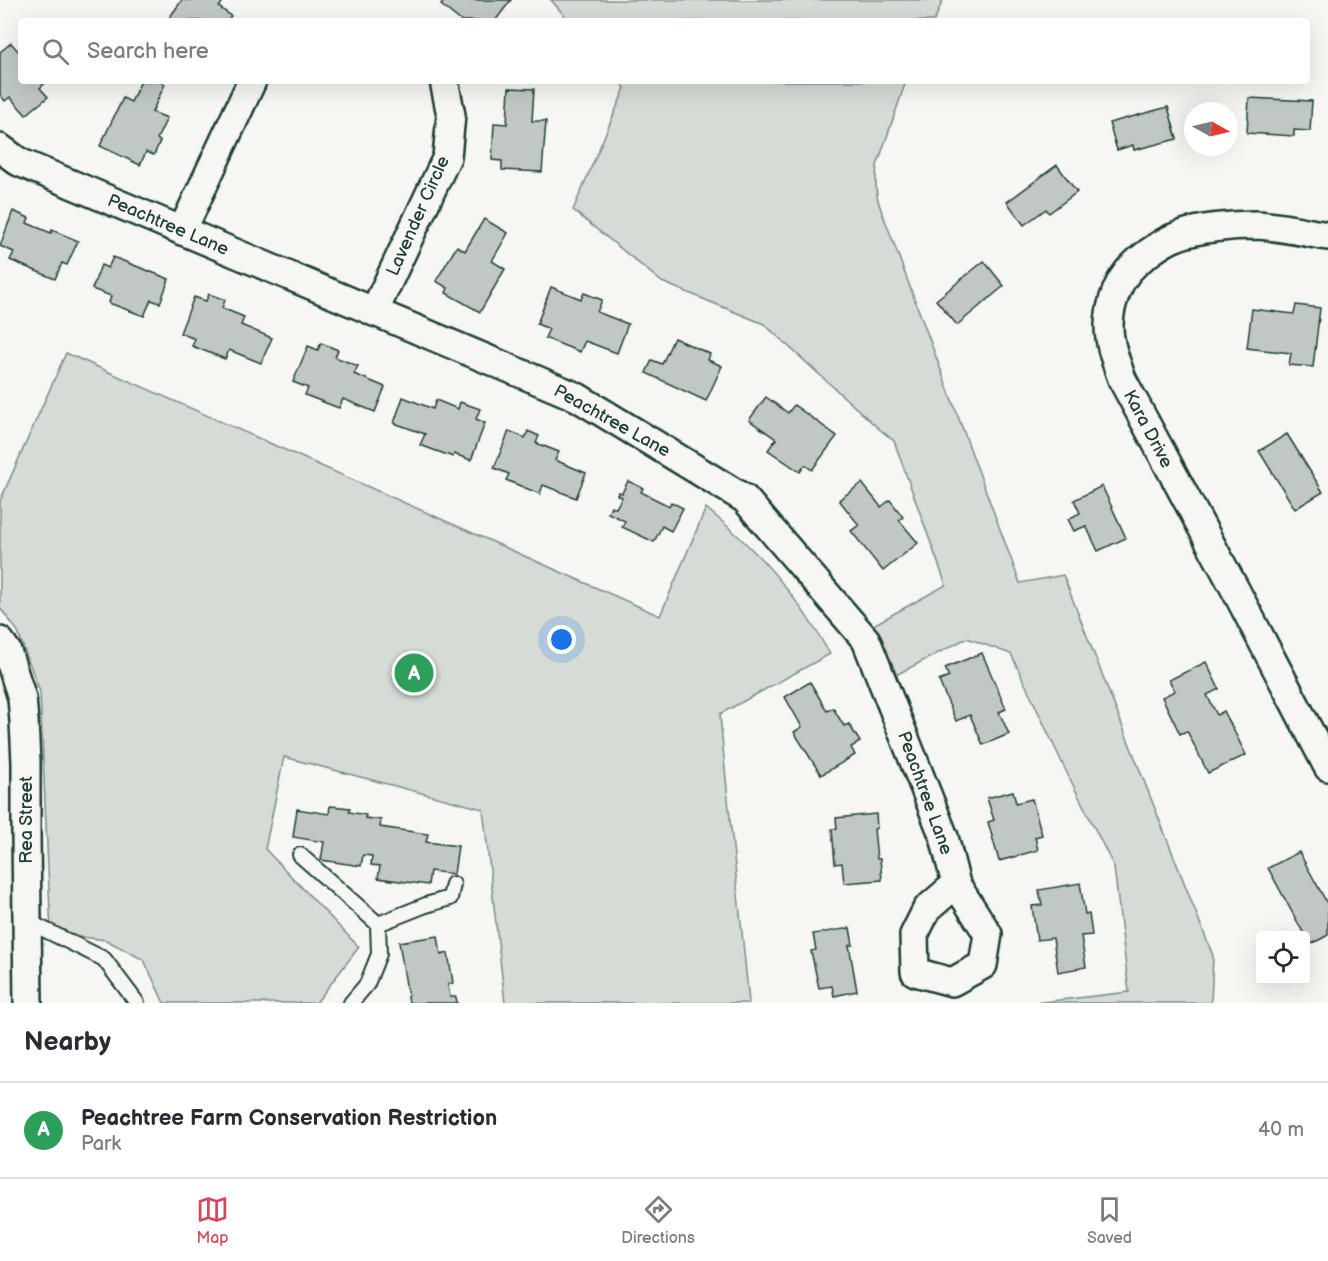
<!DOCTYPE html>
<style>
:root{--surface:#fff;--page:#f2f2f3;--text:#2b2b33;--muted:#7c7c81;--line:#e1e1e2;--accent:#d1495b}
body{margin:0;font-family:"Balsamiq Sans",sans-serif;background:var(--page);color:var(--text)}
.controls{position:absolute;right:18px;bottom:18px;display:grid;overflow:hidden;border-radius:6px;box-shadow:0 6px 24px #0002}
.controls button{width:54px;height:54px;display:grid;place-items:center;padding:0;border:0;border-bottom:2px solid var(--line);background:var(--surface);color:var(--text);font:30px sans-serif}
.compass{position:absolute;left:1184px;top:102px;width:54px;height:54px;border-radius:50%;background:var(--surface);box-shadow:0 6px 24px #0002;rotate:98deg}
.you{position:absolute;left:562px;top:640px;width:21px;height:21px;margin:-15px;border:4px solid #fff;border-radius:50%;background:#1a73e8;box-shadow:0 0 0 9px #1a73e833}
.badge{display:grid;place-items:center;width:39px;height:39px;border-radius:50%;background:var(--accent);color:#fff;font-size:20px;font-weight:700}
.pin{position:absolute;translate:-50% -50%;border:3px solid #fff;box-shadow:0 2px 6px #0006}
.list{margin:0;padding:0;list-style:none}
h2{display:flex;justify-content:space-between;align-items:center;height:78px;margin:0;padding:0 24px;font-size:26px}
h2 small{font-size:20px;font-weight:400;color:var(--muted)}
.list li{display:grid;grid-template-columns:39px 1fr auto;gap:18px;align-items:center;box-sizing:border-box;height:96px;padding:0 24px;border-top:2px solid var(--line)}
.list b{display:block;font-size:22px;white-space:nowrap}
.list p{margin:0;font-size:20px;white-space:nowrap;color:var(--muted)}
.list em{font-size:20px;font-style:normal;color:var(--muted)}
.icon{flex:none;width:33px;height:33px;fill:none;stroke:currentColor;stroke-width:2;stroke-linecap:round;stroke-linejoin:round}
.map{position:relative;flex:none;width:1328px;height:1003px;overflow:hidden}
.search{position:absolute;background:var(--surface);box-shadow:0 6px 24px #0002;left:18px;right:18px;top:18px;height:66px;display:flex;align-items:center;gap:15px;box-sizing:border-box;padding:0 21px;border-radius:6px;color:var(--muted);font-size:22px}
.sheet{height:174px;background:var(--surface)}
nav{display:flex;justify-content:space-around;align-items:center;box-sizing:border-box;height:84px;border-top:2px solid var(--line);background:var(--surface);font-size:16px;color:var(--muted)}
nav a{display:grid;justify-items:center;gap:3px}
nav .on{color:var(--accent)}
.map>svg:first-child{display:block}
.green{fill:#d6dbd6;stroke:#7a8c85;stroke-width:1.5}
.building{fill:#c1c8c3;stroke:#1f3d34;stroke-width:1.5}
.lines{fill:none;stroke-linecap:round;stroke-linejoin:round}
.service-casing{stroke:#1f3d34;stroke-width:18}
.minor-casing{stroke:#1f3d34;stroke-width:32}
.service{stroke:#f6f6f2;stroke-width:14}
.minor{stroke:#f6f6f2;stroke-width:27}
.labels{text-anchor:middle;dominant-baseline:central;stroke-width:5;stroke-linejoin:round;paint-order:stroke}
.street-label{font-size:18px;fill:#1f3d34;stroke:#f6f6f2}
</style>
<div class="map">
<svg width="1328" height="1003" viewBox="0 0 1328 1003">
<rect width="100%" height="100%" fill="#f6f6f2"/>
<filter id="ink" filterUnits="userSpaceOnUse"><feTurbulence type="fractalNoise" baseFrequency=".0167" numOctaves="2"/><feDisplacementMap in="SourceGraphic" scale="12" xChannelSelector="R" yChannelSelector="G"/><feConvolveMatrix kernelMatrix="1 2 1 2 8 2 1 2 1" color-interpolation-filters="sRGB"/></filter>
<g filter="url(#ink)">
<g class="green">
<polygon points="551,0 943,0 934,21 569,21"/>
<path d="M620,81H906L877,166C874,192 877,201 887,225L1020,583L1063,575L1213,956L1211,1003H1034L1129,992L1114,867L1065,769L1011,654L967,638L892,677L866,629L946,585L894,441L878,428L764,324L662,282L573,210L625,88Z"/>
<path d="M66,353L660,616L706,508C759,551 796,594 830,654L720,714C728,810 740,906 749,1003H505L483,809L284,757L265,849L359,947L316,1003H164L144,960L106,940L51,933L40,692L17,630L0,608V501Z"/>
</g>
<g class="building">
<polygon points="182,0 224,0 219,7 231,16 227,21 167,21"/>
<polygon points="445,0 511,0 495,21 461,21 441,5"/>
<polygon points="11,43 20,53 21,52 21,81 47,81 40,88 48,97 26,115 10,97 5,101 0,95 0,52"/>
<polygon points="141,81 159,81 165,84 152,112 167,118 157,139 160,141 154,155 146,152 140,165 100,146 123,98 131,102"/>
<polygon points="509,88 534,89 532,121 546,121 542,172 502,170 502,161 492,160 494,123 507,124"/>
<polygon points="1249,98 1312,101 1310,131 1294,130 1294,136 1247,133"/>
<polygon points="1168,107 1177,139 1134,150 1133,145 1117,150 1109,123"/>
<polygon points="1057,165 1077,192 1049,213 1046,209 1024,225 1007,202"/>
<polygon points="13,211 29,218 27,223 51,233 52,230 78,241 67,265 62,263 55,279 10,260 14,252 0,246"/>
<polygon points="484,219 508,233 492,261 505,269 480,312 446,293 448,288 436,281 457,246 465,251"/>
<polygon points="113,257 169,279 160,303 151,300 144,316 109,303 111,296 92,289 101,265 108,268"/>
<polygon points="984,261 1004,286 957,325 936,300"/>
<polygon points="551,287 581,299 584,293 602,300 597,312 628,324 617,353 585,341 580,352 545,338 549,329 537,324"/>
<polygon points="209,294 225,300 222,308 244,317 241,325 272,338 261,363 229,350 225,359 192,346 195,339 180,333 194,297 206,301"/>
<polygon points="1296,305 1320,308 1313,367 1289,365 1291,353 1247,348 1252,309 1294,314"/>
<polygon points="674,338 710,354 708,360 722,366 706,401 646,373 652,360 662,364"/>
<polygon points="321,343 338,350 335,357 358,366 354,374 385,387 375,412 343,399 339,408 305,395 308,388 293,382 308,346 318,350"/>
<polygon points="403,397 433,409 436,400 458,409 460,402 480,409 476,419 485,423 471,460 454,454 453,457 420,445 425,434 394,423"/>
<polygon points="766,397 788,413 794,405 837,436 812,470 805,465 800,472 768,450 776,439 749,420"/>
<polygon points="509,431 525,438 528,431 539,436 536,443 559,452 555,460 586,473 576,498 543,485 540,494 506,480 509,474 494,468"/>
<polygon points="1287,434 1323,492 1295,509 1259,451"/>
<polygon points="628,481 643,488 641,492 669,506 671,502 683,508 671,531 662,526 654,542 622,527 625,521 608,513 611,506 616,508 622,497 617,495 619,492 622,493"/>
<polygon points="862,483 881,507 890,500 903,517 899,520 918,543 883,571 851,531 859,525 839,500"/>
<polygon points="1102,486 1126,538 1098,551 1086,526 1074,531 1068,519 1080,513 1074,500"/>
<polygon points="982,653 1006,709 999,712 1009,734 983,745 970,715 956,721 939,681 949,677 945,668"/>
<polygon points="1206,662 1219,689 1207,695 1217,715 1224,711 1246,755 1208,773 1187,731 1180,734 1162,697 1175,691 1169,680"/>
<polygon points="810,682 827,711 833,708 844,726 849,724 860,742 851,747 855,755 821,775 794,732 802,727 785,697"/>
<polygon points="1013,791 1016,803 1032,799 1042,835 1035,837 1038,850 999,861 988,822 994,820 987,798"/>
<polygon points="330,806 350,808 349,812 366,815 365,818 381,820 380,827 428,834 426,842 458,846 454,874 430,871 428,885 378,878 380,866 371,865 372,856 363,855 361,866 321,860 324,842 293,837 297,809 329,814"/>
<polygon points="876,814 877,828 874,829 877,859 880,859 882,880 844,883 842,863 835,864 832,829 837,829 836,818"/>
<polygon points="1299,852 1328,905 1328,935 1310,945 1268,868"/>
<polygon points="1080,883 1085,914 1089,914 1092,935 1081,936 1086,967 1058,972 1053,938 1037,940 1032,906 1042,905 1039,890"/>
<polygon points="850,928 853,945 849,945 857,991 834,996 832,986 819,988 811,951 816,950 813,934"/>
<polygon points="438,936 441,955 448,953 453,983 448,984 450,997 456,997 457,1003 409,1003 399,942"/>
</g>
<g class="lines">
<g class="service-casing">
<g id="service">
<polyline points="300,855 378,924 379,954 367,984 351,1003"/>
<polyline points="27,921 104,959 137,1003"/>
<polyline points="378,924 426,905 450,898 453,884"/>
</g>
</g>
<g class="minor-casing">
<g id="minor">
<polyline points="0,148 19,162 577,397 745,499 866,640 944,837 956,884 988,934 983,965 952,982 915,972 914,935 927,909 956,884"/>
<polyline points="182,231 252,81"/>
<path d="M1328,236C1304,232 1279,226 1255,225C1233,225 1198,228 1178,236C1163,241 1135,261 1126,274C1116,287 1109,309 1109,326C1109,344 1116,362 1122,379L1236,591L1328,767"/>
<polyline points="374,312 447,157 451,115 444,81"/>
<polyline points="0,641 7,651 22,698 24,721 26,763 26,835 28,1003"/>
</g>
</g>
<use href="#service" class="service"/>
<use href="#minor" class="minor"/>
</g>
</g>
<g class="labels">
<g class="street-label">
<text transform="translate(418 216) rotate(-66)">Lavender Circle</text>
<text transform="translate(168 225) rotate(23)">Peachtree Lane</text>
<text transform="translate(612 421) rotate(29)">Peachtree Lane</text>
<text transform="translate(1148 429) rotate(62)">Kara Drive</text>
<text transform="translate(925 793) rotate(70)">Peachtree Lane</text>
<text transform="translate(26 820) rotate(-90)">Rea Street</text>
</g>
</g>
</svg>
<div class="controls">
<button><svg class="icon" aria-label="locate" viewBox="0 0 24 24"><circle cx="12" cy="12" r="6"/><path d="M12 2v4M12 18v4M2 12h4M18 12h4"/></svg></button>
</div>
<svg class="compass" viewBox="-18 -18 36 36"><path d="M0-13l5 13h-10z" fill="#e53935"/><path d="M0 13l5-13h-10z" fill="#7c7c81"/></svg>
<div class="you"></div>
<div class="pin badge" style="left:414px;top:673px;background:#2e9e5b">A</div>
<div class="search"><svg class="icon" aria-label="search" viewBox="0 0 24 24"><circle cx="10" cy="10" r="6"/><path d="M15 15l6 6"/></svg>Search here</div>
</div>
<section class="sheet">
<h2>Nearby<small></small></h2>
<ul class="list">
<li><span class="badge" style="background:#2e9e5b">A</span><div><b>Peachtree Farm Conservation Restriction</b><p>Park</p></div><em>40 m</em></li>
</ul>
</section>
<nav>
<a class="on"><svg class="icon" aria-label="map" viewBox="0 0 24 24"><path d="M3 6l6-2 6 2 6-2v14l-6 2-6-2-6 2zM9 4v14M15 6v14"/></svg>Map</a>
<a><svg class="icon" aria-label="directions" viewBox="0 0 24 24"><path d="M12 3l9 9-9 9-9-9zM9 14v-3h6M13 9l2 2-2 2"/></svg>Directions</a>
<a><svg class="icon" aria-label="saved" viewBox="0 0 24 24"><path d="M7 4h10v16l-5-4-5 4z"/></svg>Saved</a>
</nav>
